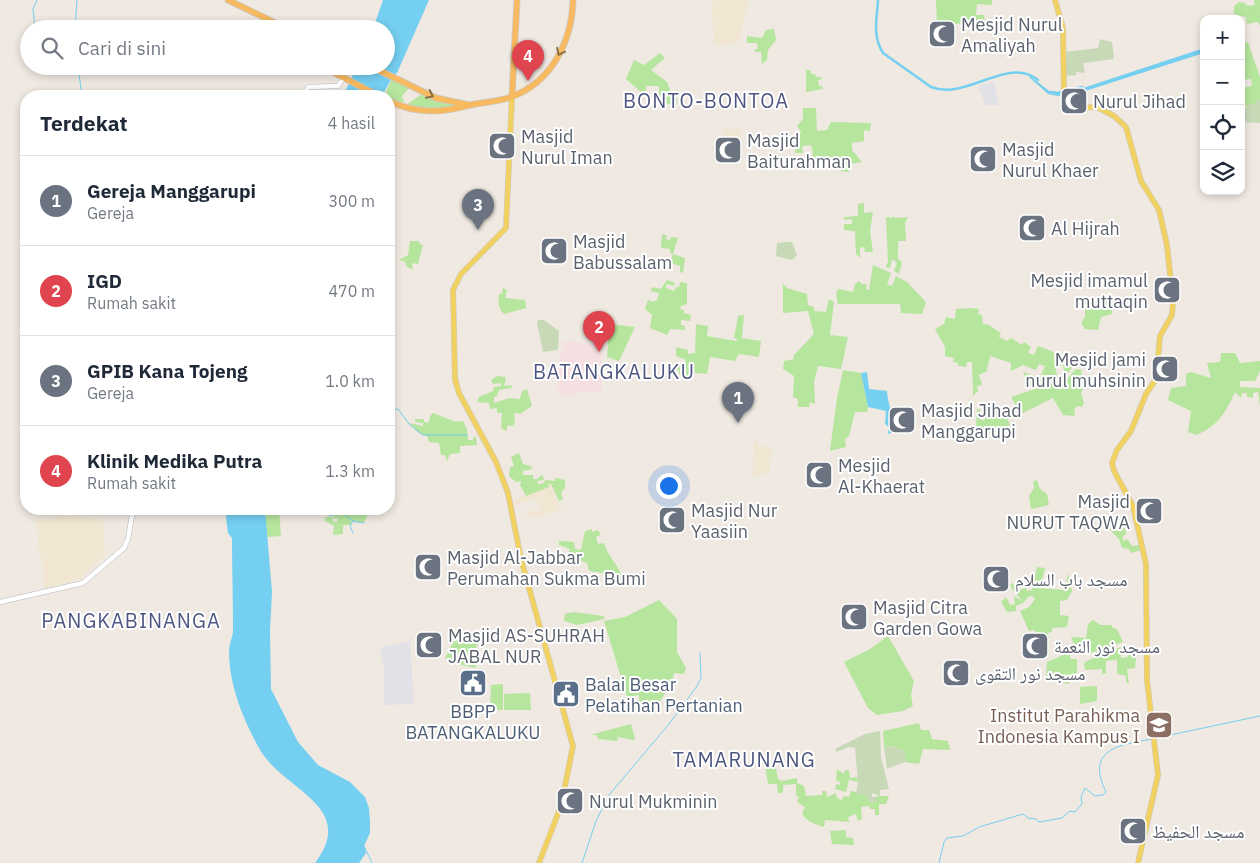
<!DOCTYPE html>
<html lang="id">
<meta charset="utf-8">
<style>
:root{--surface:#fff;--page:#f2f2f3;--text:#1f2937;--muted:#747a83;--line:#e0e1e3;--accent:#4264fb}
body{margin:0;font-family:"IBM Plex Sans","Noto Naskh Arabic",sans-serif;background:var(--page);color:var(--text)}
.controls{position:absolute;right:15px;top:15px;display:grid;overflow:hidden;border-radius:10px;box-shadow:0 2px 8px #0003}
.controls button{width:45px;height:45px;display:grid;place-items:center;padding:0;border:0;border-bottom:1px solid var(--line);background:var(--surface);color:var(--text);font:25px sans-serif}
.you{position:absolute;left:668px;top:485px;width:18px;height:18px;margin:-12px;border:4px solid #fff;border-radius:50%;background:#1a73e8;box-shadow:0 0 0 8px #1a73e833}
.badge{display:grid;place-items:center;width:32px;height:32px;border-radius:50%;background:var(--accent);color:#fff;font-size:16px;font-weight:700}
.pin{position:absolute;translate:-50% -41px;filter:drop-shadow(0 1px 2px #0008)}
.pin::after{content:'';position:absolute;top:26px;width:18px;height:15px;background:inherit;clip-path:polygon(0 0,100% 0,50% 100%)}
.list{margin:0;padding:0;list-style:none}
h2{display:flex;justify-content:space-between;align-items:center;height:65px;margin:0;padding:0 20px;font-size:21px}
h2 small{font-size:16px;font-weight:400;color:var(--muted)}
.list li{display:grid;grid-template-columns:32px 1fr auto;gap:15px;align-items:center;box-sizing:border-box;height:90px;padding:0 20px;border-top:1px solid var(--line)}
.list b{display:block;font-size:19px;white-space:nowrap}
.list p{margin:0;font-size:16px;white-space:nowrap;color:var(--muted)}
.list em{font-size:16px;font-style:normal;color:var(--muted)}
.icon{flex:none;width:28px;height:28px;fill:none;stroke:currentColor;stroke-width:2;stroke-linecap:round;stroke-linejoin:round}
.map{position:relative;flex:none;width:1260px;height:863px;overflow:hidden}
.search{position:absolute;background:var(--surface);box-shadow:0 2px 8px #0003;left:20px;top:20px;width:375px;height:55px;display:flex;align-items:center;gap:12px;box-sizing:border-box;padding:0 18px;border-radius:28px;color:var(--muted);font-size:19px}
.panel{position:absolute;background:var(--surface);box-shadow:0 2px 8px #0003;left:20px;top:90px;width:375px;height:425px;border-radius:20px}
.map>svg:first-child{display:block}
.industrial{fill:#e3e1e8}
.education{fill:#f0e6d1}
.medical{fill:#f5dfe0}
.green{fill:#b6e59e}
.cemetery{fill:#c8d9b8}
.water{fill:#75cff0}
.lines{fill:none;stroke-linecap:round;stroke-linejoin:round}
.stream{stroke:#75cff0;stroke-width:1}
.canal{stroke:#75cff0;stroke-width:2.5}
.secondary-casing{stroke:#b4b7c1;stroke-width:5.5}
.primary-casing{stroke:#c9c9c9;stroke-width:6}
.trunk-casing{stroke:#c9c9c9;stroke-width:7}
.secondary{stroke:#fff;stroke-width:4.5}
.primary{stroke:#f2d163;stroke-width:5}
.trunk{stroke:#f8ba60;stroke-width:5.5}
.oneway{stroke:#896d44}
.labels{text-anchor:middle;dominant-baseline:central;stroke-width:4;stroke-linejoin:round;paint-order:stroke}
.worship-label{font-size:18px;fill:#5b616d;stroke:#fff;text-anchor:start}
.service-label{font-size:18px;fill:#4e5e75;stroke:#fff;text-anchor:start}
.education-label{font-size:18px;fill:#785e54;stroke:#fff;text-anchor:end}
.quarter-label{font-size:20px;letter-spacing:1px;fill:#4d5680;stroke:#fff}
</style>
<div class="map">
<svg width="1260" height="863" viewBox="0 0 1260 863">
<rect width="100%" height="100%" fill="#efe9e1"/>
<g class="industrial">
<polygon points="994,82 999,105 985,105 978,85"/>
<polygon points="410,641 414,704 384,705 384,669 380,648"/>
</g>
<g class="education">
<polygon points="713,0 748,0 739,42 715,45 712,16"/>
<polygon points="723,129 742,129 741,145 724,145"/>
<polygon points="754,441 759,442 759,445 771,448 770,472 753,477"/>
<polygon points="548,484 552,484 559,507 564,506 564,508 540,516 529,516 526,515 526,512 542,509 535,498 515,505 513,500 548,487"/>
<polygon points="57,515 103,520 105,555 80,579 44,589 44,570 38,546 37,520 54,519"/>
</g>
<polygon class="medical" points="564,341 602,345 601,393 576,392 576,395 561,396 561,389 557,389 559,355 563,351"/>
<g class="green">
<polygon points="936,0 992,0 992,5 977,4 976,15 984,15 985,22 937,25"/>
<polygon points="1254,0 1260,0 1260,26 1258,22 1247,24 1246,17 1234,14 1234,6 1239,2 1245,3 1247,6 1255,5"/>
<polygon points="774,29 776,40 768,50 767,60 762,64 761,52 755,52 755,49 758,49 757,43 747,43 747,36 762,38 766,30"/>
<polygon points="1248,42 1260,77 1260,101 1246,107 1241,88 1252,86 1251,79 1241,80 1241,44"/>
<polygon points="660,53 665,58 651,70 667,82 672,96 677,98 677,105 659,103 659,86 646,86 646,93 642,93 626,79 634,60 644,65"/>
<polygon points="806,70 810,70 811,74 815,74 816,77 821,77 822,79 818,80 819,86 822,86 823,89 806,92"/>
<polygon points="392,79 410,87 402,96 404,102 400,104 389,99 389,96 384,96"/>
<path d="M422,94L438,102L460,106C446,113 421,109 406,105Z"/>
<polygon points="803,108 816,108 817,131 827,130 831,122 871,123 870,131 864,130 864,141 852,143 852,150 862,162 849,164 849,172 841,171 838,158 828,157 819,163 810,160 813,153 811,145 802,146 803,153 795,153 795,141 801,132 797,126 803,119"/>
<polygon points="864,203 864,213 873,212 870,231 873,252 865,252 864,247 860,248 860,258 856,254 855,231 844,230 844,224 852,224 852,219 844,220 844,217 858,216 858,204"/>
<polygon points="893,216 895,218 908,217 905,223 906,241 898,241 898,259 902,262 899,274 894,271 897,263 894,260 892,260 890,268 886,267 888,261 886,217 892,218"/>
<polygon points="662,234 667,236 666,239 670,240 671,237 678,238 673,254 685,258 683,273 680,272 680,266 670,263 673,254 671,254 670,249 661,248"/>
<polygon points="410,241 419,241 420,244 423,245 418,264 412,263 413,269 408,268 404,261 399,260 408,255"/>
<polygon points="873,265 891,273 887,284 892,286 896,276 907,282 926,302 922,314 901,313 900,304 838,304 836,294 838,289 853,292 855,284 859,281 862,284 867,284 866,289 869,290"/>
<polygon points="667,280 675,283 674,286 667,284 666,288 674,291 676,287 679,287 680,282 687,283 687,304 681,306 680,309 684,310 684,313 691,315 690,321 681,320 681,325 685,326 685,330 670,329 667,335 650,328 652,315 645,309 648,300 653,302 657,300 659,293 651,291 652,287 661,289"/>
<polygon points="783,284 787,288 807,294 808,305 814,307 814,311 826,312 829,299 834,302 830,335 848,337 841,369 818,366 814,382 815,404 810,402 809,407 798,407 798,399 793,397 794,376 783,369 784,361 794,359 793,356 814,334 808,311 783,313"/>
<path d="M503,288L507,290L505,298L525,300L526,308L504,314C498,308 498,302 499,294H502Z"/>
<polygon points="1113,299 1112,314 1101,317 1098,330 1085,329 1081,323 1085,317 1085,301"/>
<polygon points="970,308 979,309 978,314 982,315 983,324 987,324 1001,333 999,337 1007,341 1011,338 1022,345 1024,342 1031,347 1028,353 1034,355 1038,346 1054,352 1054,359 1064,357 1064,352 1067,352 1073,367 1065,376 1063,365 1055,367 1058,379 1038,385 1033,382 1033,386 1029,388 1023,372 1040,378 1045,366 1039,364 1036,370 1023,365 1011,371 1011,363 990,356 987,371 979,375 982,385 977,386 978,391 973,396 972,362 967,362 966,367 958,366 958,363 953,362 954,358 945,356 945,347 935,329 944,324 946,317 955,319 956,309"/>
<polygon points="744,315 742,338 761,341 759,357 739,354 735,361 710,357 707,374 695,373 685,377 679,374 679,370 674,370 675,367 679,368 680,363 685,363 686,360 676,356 676,347 688,350 688,354 695,353 696,324 708,326 707,336 736,341 737,339 734,338 738,316"/>
<polygon points="609,324 635,327 619,361 607,357"/>
<path d="M1221,353H1235L1240,363L1260,361V371L1255,381H1240V387L1260,388V407L1258,392L1253,393V398L1247,397V393H1242L1241,398L1235,392C1225,414 1218,425 1197,435L1188,432L1191,411L1168,400L1171,388L1186,386V374L1191,372L1211,378L1207,363L1220,362Z"/>
<polygon points="1076,369 1082,370 1081,374 1085,377 1084,383 1081,385 1085,386 1081,393 1084,403 1082,407 1078,406 1074,409 1075,416 1063,415 1053,398 1021,414 1011,397 1068,378"/>
<polygon points="843,370 861,373 868,407 867,412 855,412 849,436 845,439 846,447 830,451 837,398"/>
<polygon points="497,376 506,377 504,386 511,385 512,388 499,390 497,396 494,397 494,403 509,398 520,399 522,391 527,389 532,406 520,414 514,413 515,421 513,426 508,425 506,431 501,428 502,413 497,413 497,408 490,409 489,403 477,402 479,397 493,391 494,387 501,386 501,383 493,384 491,380"/>
<polygon points="1005,406 1007,411 1004,412 1010,425 1003,429 1004,436 976,430 977,409 980,409 981,420 985,420 984,413"/>
<polygon points="433,413 456,422 463,421 467,429 468,440 473,440 473,437 476,437 477,445 460,446 460,453 450,454 447,461 445,455 441,455 439,443 429,442 427,436 419,433 409,423 423,426 423,423 415,422 415,419 424,419 424,422 429,423 430,416"/>
<polygon points="519,453 523,464 531,466 532,469 523,471 523,475 533,475 533,479 538,479 542,474 544,480 537,481 538,484 544,483 545,480 555,481 555,478 565,480 565,488 561,493 563,499 559,501 551,484 548,484 549,487 526,496 520,485 521,481 516,482 509,476 510,467 514,466 511,457"/>
<polygon points="1037,480 1040,489 1047,494 1049,505 1031,509 1029,496 1034,488 1033,482"/>
<polygon points="265,509 279,509 281,536 267,537"/>
<polygon points="334,509 370,509 364,523 353,521 350,517 352,521 350,525 343,525 343,534 333,535 334,526 325,521 325,517 332,517 333,522 338,521 337,518 333,519 333,516 336,514"/>
<polygon points="1114,524 1118,529 1125,528 1126,534 1123,536 1123,541 1127,539 1132,546 1140,545 1141,550 1131,553 1129,549 1122,548 1119,539 1110,530"/>
<path d="M592,529V532L598,530L601,535L596,537L598,544L604,543C608,557 619,566 623,579L604,577L603,573L589,571L587,563L567,555L570,549L559,545V541L574,542L575,549L581,550L585,531Z"/>
<polygon points="1037,567 1045,568 1040,588 1065,590 1068,573 1072,591 1067,600 1060,601 1060,615 1069,616 1067,627 1052,628 1052,632 1048,633 1049,653 1044,654 1044,652 1037,653 1035,630 1029,631 1020,611 1029,607 1035,599 1034,597 1029,596 1023,603 1016,606 1016,611 1007,612 1001,602 1006,597 1010,605 1015,604 1014,596 1022,601 1010,586 1012,583 1019,590 1023,589 1025,585 1027,591 1032,590"/>
<polygon points="659,600 677,619 677,652 686,668 684,674 674,673 672,684 657,705 639,704 639,695 627,697 604,621 625,617"/>
<polygon points="573,612 604,616 604,619 577,625 564,621 565,614"/>
<polygon points="1093,620 1100,625 1111,625 1113,628 1117,629 1123,642 1091,653 1087,643 1075,647 1071,637 1086,638 1088,624"/>
<polygon points="469,632 477,634 476,668 452,663 445,658 455,639 466,637"/>
<polygon points="888,636 914,681 911,695 913,706 903,711 877,715 868,708 844,662 870,649"/>
<polygon points="1121,647 1121,658 1128,657 1128,652 1133,651 1133,647 1137,647 1135,668 1127,669 1129,683 1126,683 1126,676 1117,674 1117,660 1106,661 1106,673 1102,674 1102,669 1085,670 1084,663 1089,660"/>
<polygon points="1070,652 1070,659 1077,659 1077,681 1069,681 1069,684 1046,680 1047,662"/>
<polygon points="503,684 503,710 490,710 491,685"/>
<polygon points="1097,686 1097,701 1080,704 1080,687"/>
<polygon points="530,693 531,710 504,710 504,694"/>
<polygon points="919,723 921,730 929,730 932,739 948,741 950,750 923,749 919,764 905,762 905,751 891,746 884,747 883,731"/>
<polygon points="631,724 635,739 633,740 618,737 617,741 598,739 597,735 590,735"/>
<path d="M775,763L778,779L782,781L797,778V783L804,786L806,796L822,795V791H826L827,797L836,793L837,798L842,800L844,796L849,797L851,791L857,792V794L867,795L870,802L877,801V796H889L886,804H879V815H875V809H870L869,806L861,807L862,819L858,821L856,814L848,817L849,822L825,820L824,827C815,824 805,821 802,813L805,807L797,802L799,797L796,795V784L783,785V792L778,794L777,784H768L765,765Z"/>
<polygon points="837,769 844,774 845,770 849,770 850,778 857,777 858,782 849,780 846,792 835,789 836,784 840,785 840,782 836,780"/>
<polygon points="846,830 846,837 853,838 854,845 832,844 830,831"/>
</g>
<g class="cemetery">
<polygon points="1100,39 1112,42 1114,59 1083,63 1085,73 1076,72 1077,75 1065,76 1065,52 1098,48"/>
<polygon points="1260,100 1260,123 1244,122 1244,109"/>
<polygon points="786,242 792,242 797,255 792,260 776,256 777,243"/>
<polygon points="538,320 544,320 559,331 558,350 543,352 537,323"/>
<polygon points="880,731 881,757 889,789 880,790 880,796 872,793 872,797 877,797 878,801 870,802 867,795 856,794 858,782 855,748 848,747 837,752 835,749 865,734"/>
<polygon points="890,746 905,751 905,762 887,769 884,747"/>
</g>
<g class="water">
<polygon points="383,0 429,0 397,73 393,76 382,96 343,96 357,66 386,66 386,29 373,29"/>
<polygon points="1204,48 1204,53 1082,92 1058,96 1048,94 1029,77 1030,76 1053,94 1065,94"/>
<path d="M867,372L869,389L887,391C888,406 893,416 898,431L888,434L889,427L885,424L886,411L868,407L861,373Z"/>
<path d="M225,509H265L272,592L270,631L271,689L298,742L318,765L350,782L365,797L369,808L370,823V833L364,846L366,853L359,863H315C359,805 281,790 259,748C243,719 229,685 229,651C229,644 233,637 233,629C233,599 232,568 232,538L228,533Z"/>
</g>
<g class="lines">
<g class="stream">
<polyline points="35,29 33,9 37,0"/>
<polyline points="75,29 77,0"/>
<polyline points="78,66 82,96"/>
<polyline points="389,410 398,409 410,425 423,435 467,435"/>
<polyline points="299,509 304,512 310,510 317,514 325,511 330,516 341,512 353,521 364,523"/>
<polyline points="283,510 296,509"/>
<polyline points="353,521 350,526 353,533"/>
<polyline points="1156,738 1260,716"/>
<polyline points="364,846 372,863"/>
<polyline points="582,863 596,821 609,795 669,724 697,686 701,678 700,653"/>
<path d="M939,863L944,842L947,838L963,836L979,827L1023,814L1028,818L1036,819L1039,822L1062,818L1070,811L1075,812L1082,804L1081,797L1085,788L1095,796L1103,795L1106,792C1085,749 1119,745 1152,739"/>
</g>
<g class="canal">
<path d="M878,0C877,19 872,35 883,53L931,87C967,101 1008,55 1038,80"/>
<polyline points="1051,92 1058,93 1082,87"/>
</g>
<g class="secondary-casing">
<g id="secondary">
<polyline points="303,96 308,87 338,86 343,79"/>
<polyline points="0,602 83,583 124,548 128,539 133,509"/>
</g>
</g>
<g class="primary-casing">
<g id="primary">
<polyline points="1055,0 1063,28 1064,98 1074,108 1097,107 1114,116 1126,127 1141,181 1159,210 1167,245 1173,302 1172,315 1160,336 1156,379 1146,394 1131,431 1117,450 1112,463 1114,471 1133,506 1146,564 1147,680 1158,775 1138,863"/>
<polyline points="512,96 506,228 461,274 453,290 455,379 459,393 496,462 508,493 521,559 573,746 561,806 539,863"/>
</g>
</g>
<g class="trunk-casing">
<g id="trunk">
<polyline points="228,0 288,29"/>
<polyline points="321,66 379,96"/>
<polyline points="370,66 436,98 469,105"/>
<polyline points="512,96 517,0"/>
<path d="M389,101C416,114 442,113 470,105C484,102 498,102 511,97C552,82 572,41 573,0"/>
</g>
</g>
<use href="#secondary" class="secondary"/>
<use href="#primary" class="primary"/>
<use href="#trunk" class="trunk"/>
</g>
<defs><path id="oneway-chevron" d="M-2-3.5L2.5 0L-2 3.5" fill="none" stroke-width="1.6" stroke-linecap="round" stroke-linejoin="round" transform="scale(1.25)"/></defs>
<g class="oneway">
<use href="#oneway-chevron" transform="translate(560 52) rotate(116)"/>
<use href="#oneway-chevron" transform="translate(430 95) rotate(26)"/>
</g>
<defs>
<g id="mosque-square" transform="scale(1.4375)"><rect x="-9" y="-9" width="18" height="18" rx="4" fill="#6b7280" stroke="#fff"/><path d="M3.5-4.9A6 6 0 1 0 3.5 4.9A5 5 0 1 1 3.5-4.9Z" fill="#fff"/></g>
<g id="civic-square" transform="scale(1.4375)"><rect x="-9" y="-9" width="18" height="18" rx="4" fill="#5c6f8a" stroke="#fff"/><path d="M-.6-6.5H3V-4.5H.6V-3L4-1V1h2V6H-6V1h2V-1L-.6-3ZM-1.2 2.5V6h2.4V2.5Z" fill="#fff"/></g>
<g id="university-square" transform="scale(1.4375)"><rect x="-9" y="-9" width="18" height="18" rx="4" fill="#8d6e63" stroke="#fff"/><path d="M0-5L7-2L0 1L-7-2ZM-4 1L0 2.5L4 1V4Q0 6-4 4Z" fill="#fff"/></g>
</defs>
<g fill-rule="evenodd">
<use href="#mosque-square" x="942" y="34"/>
<use href="#mosque-square" x="1074" y="101"/>
<use href="#mosque-square" x="502" y="146"/>
<use href="#mosque-square" x="728" y="150"/>
<use href="#mosque-square" x="983" y="159"/>
<use href="#mosque-square" x="1032" y="228"/>
<use href="#mosque-square" x="554" y="251"/>
<use href="#mosque-square" x="1167" y="290"/>
<use href="#mosque-square" x="1165" y="369"/>
<use href="#mosque-square" x="902" y="420"/>
<use href="#mosque-square" x="819" y="475"/>
<use href="#mosque-square" x="1149" y="511"/>
<use href="#mosque-square" x="672" y="520"/>
<use href="#mosque-square" x="428" y="567"/>
<use href="#mosque-square" x="996" y="579"/>
<use href="#mosque-square" x="854" y="617"/>
<use href="#mosque-square" x="429" y="645"/>
<use href="#mosque-square" x="1035" y="646"/>
<use href="#mosque-square" x="956" y="673"/>
<use href="#civic-square" x="473" y="683"/>
<use href="#civic-square" x="566" y="694"/>
<use href="#university-square" x="1159" y="725"/>
<use href="#mosque-square" x="570" y="801"/>
<use href="#mosque-square" x="1133" y="831"/>
</g>
<g class="labels">
<g class="worship-label">
<text x="961" y="24">Mesjid Nurul<tspan x="961" dy="21">Amaliyah</tspan></text>
<text x="1093" y="101">Nurul Jihad</text>
<text x="521" y="136">Masjid<tspan x="521" dy="21">Nurul Iman</tspan></text>
<text x="747" y="140">Masjid<tspan x="747" dy="21">Baiturahman</tspan></text>
<text x="1002" y="149">Masjid<tspan x="1002" dy="21">Nurul Khaer</tspan></text>
<text x="1051" y="228">Al Hijrah</text>
<text x="573" y="241">Masjid<tspan x="573" dy="21">Babussalam</tspan></text>
<text x="1148" y="280" text-anchor="end">Mesjid imamul<tspan x="1148" dy="21">muttaqin</tspan></text>
<text x="1146" y="359" text-anchor="end">Mesjid jami<tspan x="1146" dy="21">nurul muhsinin</tspan></text>
<text x="921" y="410">Masjid Jihad<tspan x="921" dy="21">Manggarupi</tspan></text>
<text x="838" y="465">Mesjid<tspan x="838" dy="21">Al-Khaerat</tspan></text>
<text x="1130" y="501" text-anchor="end">Masjid<tspan x="1130" dy="21">NURUT TAQWA</tspan></text>
<text x="691" y="510">Masjid Nur<tspan x="691" dy="21">Yaasiin</tspan></text>
<text x="447" y="557">Masjid Al-Jabbar<tspan x="447" dy="21">Perumahan Sukma Bumi</tspan></text>
<text x="1015" y="579">مسجد باب السلام</text>
<text x="873" y="607">Masjid Citra<tspan x="873" dy="21">Garden Gowa</tspan></text>
<text x="448" y="635">Masjid AS-SUHRAH<tspan x="448" dy="21">JABAL NUR</tspan></text>
<text x="1054" y="646">مسجد نور النعمة</text>
<text x="975" y="673">مسجد نور التقوى</text>
<text x="589" y="801">Nurul Mukminin</text>
<text x="1152" y="831">مسجد الحفيظ</text>
</g>
<g class="service-label">
<text x="585" y="684">Balai Besar<tspan x="585" dy="21">Pelatihan Pertanian</tspan></text>
<text x="473" y="711" text-anchor="middle">BBPP<tspan x="473" dy="21">BATANGKALUKU</tspan></text>
</g>
<g class="education-label">
<text x="1140" y="715">Institut Parahikma<tspan x="1140" dy="21">Indonesia Kampus I</tspan></text>
</g>
<g class="quarter-label">
<text x="706" y="100">BONTO-BONTOA</text>
<text x="614" y="371">BATANGKALUKU</text>
<text x="131" y="620">PANGKABINANGA</text>
<text x="744" y="759">TAMARUNANG</text>
</g>
</g>
</svg>
<div class="controls">
<button>+</button>
<button>−</button>
<button><svg class="icon" aria-label="locate" viewBox="0 0 24 24"><circle cx="12" cy="12" r="6"/><path d="M12 2v4M12 18v4M2 12h4M18 12h4"/></svg></button>
<button><svg class="icon" aria-label="layers" viewBox="0 0 24 24"><path d="M12 4l9 5-9 5-9-5zM3 14l9 5 9-5"/></svg></button>
</div>
<div class="you"></div>
<div class="pin badge" style="left:738px;top:423px;background:#6b7280">1</div>
<div class="pin badge" style="left:599px;top:352px;background:#e0444e">2</div>
<div class="pin badge" style="left:478px;top:230px;background:#6b7280">3</div>
<div class="pin badge" style="left:528px;top:81px;background:#e0444e">4</div>
<div class="search"><svg class="icon" aria-label="search" viewBox="0 0 24 24"><circle cx="10" cy="10" r="6"/><path d="M15 15l6 6"/></svg>Cari di sini</div>
<section class="panel">
<h2>Terdekat<small>4 hasil</small></h2>
<ul class="list">
<li><span class="badge" style="background:#6b7280">1</span><div><b>Gereja Manggarupi</b><p>Gereja</p></div><em>300 m</em></li>
<li><span class="badge" style="background:#e0444e">2</span><div><b>IGD</b><p>Rumah sakit</p></div><em>470 m</em></li>
<li><span class="badge" style="background:#6b7280">3</span><div><b>GPIB Kana Tojeng</b><p>Gereja</p></div><em>1.0 km</em></li>
<li><span class="badge" style="background:#e0444e">4</span><div><b>Klinik Medika Putra</b><p>Rumah sakit</p></div><em>1.3 km</em></li>
</ul>
</section>
</div>
